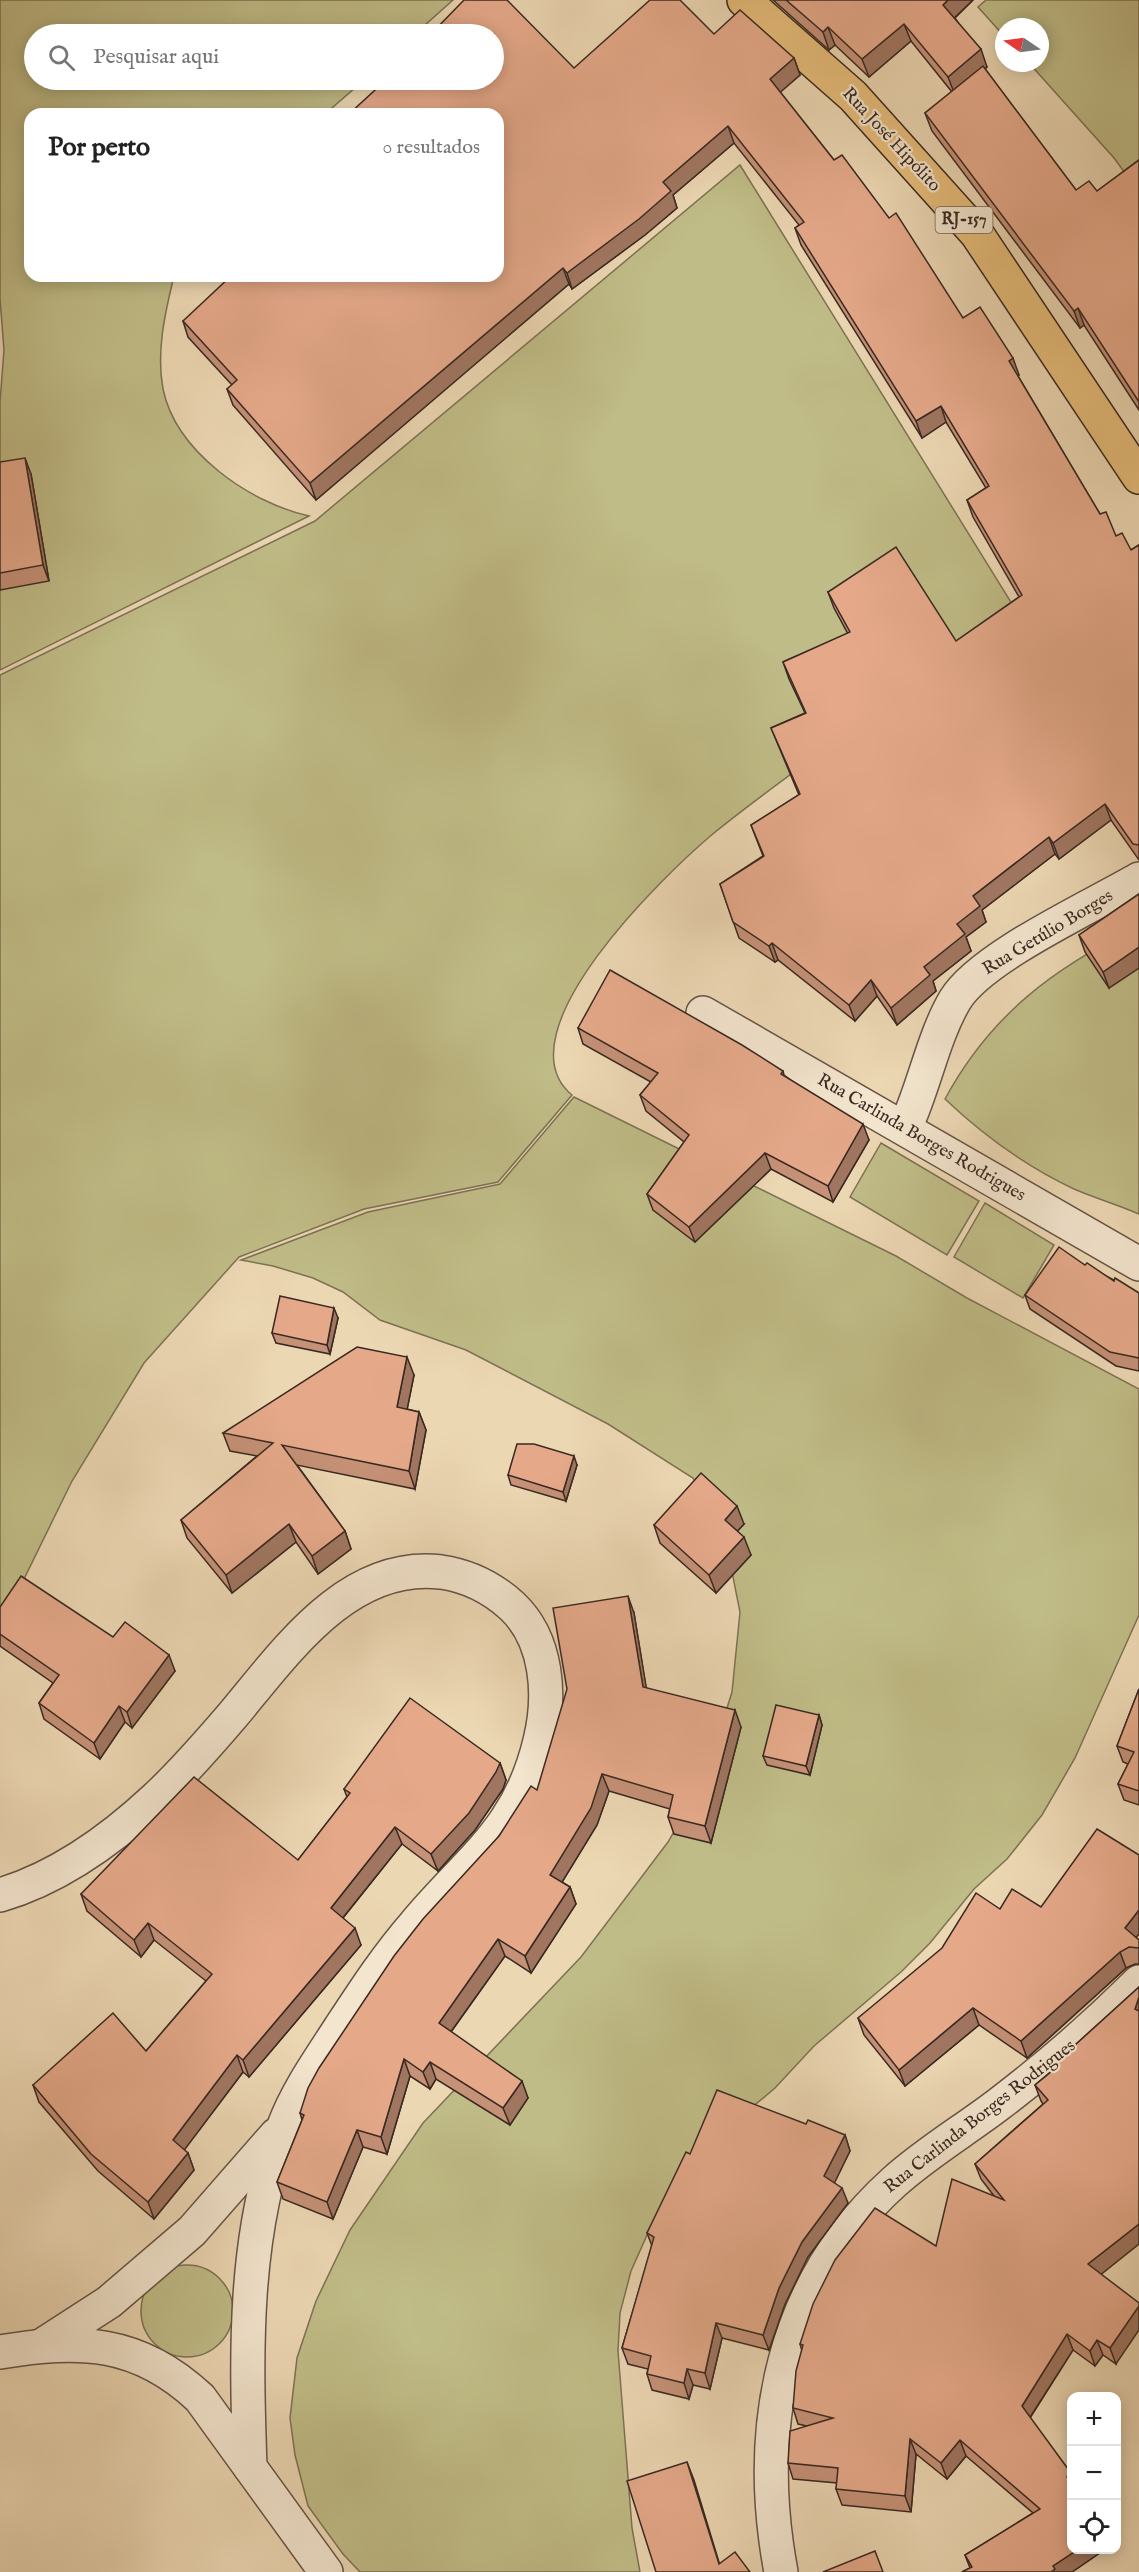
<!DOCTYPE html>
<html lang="pt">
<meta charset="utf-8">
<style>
:root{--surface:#fff;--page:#f2f2f2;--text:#222;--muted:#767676;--line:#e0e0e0}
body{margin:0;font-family:"IM FELL English",serif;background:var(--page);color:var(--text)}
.controls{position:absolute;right:18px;bottom:18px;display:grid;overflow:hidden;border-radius:12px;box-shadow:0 3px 15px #0003}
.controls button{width:54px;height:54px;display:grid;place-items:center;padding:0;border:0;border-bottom:2px solid var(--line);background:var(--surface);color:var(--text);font:30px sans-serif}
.compass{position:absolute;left:995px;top:18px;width:54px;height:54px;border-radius:50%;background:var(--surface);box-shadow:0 3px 15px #0003;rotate:283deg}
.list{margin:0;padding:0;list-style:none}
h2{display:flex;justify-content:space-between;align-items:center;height:78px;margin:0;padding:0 24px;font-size:26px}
h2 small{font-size:20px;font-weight:400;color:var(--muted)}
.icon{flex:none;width:33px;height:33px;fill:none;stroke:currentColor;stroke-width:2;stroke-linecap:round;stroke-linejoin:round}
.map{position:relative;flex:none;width:1139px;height:2572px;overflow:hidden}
.search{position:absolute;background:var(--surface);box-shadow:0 3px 15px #0003;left:24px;top:24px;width:480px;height:66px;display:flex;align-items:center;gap:15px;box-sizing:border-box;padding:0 21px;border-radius:33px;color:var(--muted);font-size:22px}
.panel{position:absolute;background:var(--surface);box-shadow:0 3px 15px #0003;left:24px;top:108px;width:480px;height:174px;border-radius:18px}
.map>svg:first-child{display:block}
.green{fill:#c0bc87;stroke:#7d7254;stroke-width:1.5}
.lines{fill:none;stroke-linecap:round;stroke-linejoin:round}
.minor-casing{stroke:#665446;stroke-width:36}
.major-casing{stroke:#3a2922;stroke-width:36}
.minor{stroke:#f3e5ce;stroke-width:33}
.major{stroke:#e6bc7a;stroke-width:33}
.wall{fill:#c59177;stroke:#3a2922;stroke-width:1.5}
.shaded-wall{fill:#a07661;stroke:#3a2922;stroke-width:1.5}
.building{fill:#e5a98a;stroke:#3a2922;stroke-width:1.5}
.labels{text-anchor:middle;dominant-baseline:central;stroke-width:4.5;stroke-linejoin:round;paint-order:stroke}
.shield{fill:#f3e5ce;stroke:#726156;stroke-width:1.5}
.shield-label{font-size:16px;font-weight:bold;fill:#3a2922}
.street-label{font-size:18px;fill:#3a2922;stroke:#f3e5ce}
</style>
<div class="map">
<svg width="1139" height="2572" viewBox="0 0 1139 2572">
<rect width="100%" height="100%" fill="#ecd7b3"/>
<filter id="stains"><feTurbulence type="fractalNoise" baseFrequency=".00333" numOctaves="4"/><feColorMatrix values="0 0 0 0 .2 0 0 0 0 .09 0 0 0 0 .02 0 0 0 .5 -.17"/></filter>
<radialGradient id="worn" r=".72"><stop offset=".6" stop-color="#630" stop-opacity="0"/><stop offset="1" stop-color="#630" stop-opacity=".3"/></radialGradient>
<g class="green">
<path d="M0,0H453L415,34H34V80H364L325,114H30V276H174C165,313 156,352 163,389C176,452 250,503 309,516L0,670V402L4,350L0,299Z"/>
<polygon points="986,0 1139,0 1139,192 1114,158 1029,63 1040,63 1040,27 1004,27 1004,36 978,7"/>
<path d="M740,165L1014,607C963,645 913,683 862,721C813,759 762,794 714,833C666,873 498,1034 572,1095L498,1182L364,1209L239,1257L144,1363L72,1481L0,1628V675L315,521Z"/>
<path d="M1139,926V1214C1118,1205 1095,1198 1074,1189C1027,1167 983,1135 945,1099C991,1014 1054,968 1139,926Z"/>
<polygon points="574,1097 896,1256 967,1298 1139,1389 1139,1615 1075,1758 1042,1815 1007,1859 974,1889 930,1943 901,1972 814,2046 775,2088 744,2114 652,2224 631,2271 620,2313 618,2351 632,2528 640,2572 360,2572 343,2554 308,2506 295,2455 290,2418 297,2358 316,2301 350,2230 423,2123 581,1957 668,1842 695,1795 715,1746 732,1692 740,1612 722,1522 693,1478 608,1424 466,1350 380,1320 343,1292 313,1278 273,1266 241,1260 368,1212 500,1184"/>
<polygon points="881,1143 979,1201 947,1255 850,1197"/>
<polygon points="985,1203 1054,1245 1023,1298 954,1257"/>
<circle cx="187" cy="2311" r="46"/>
</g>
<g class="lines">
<g class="minor-casing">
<g id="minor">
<polyline points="703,1013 1139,1264"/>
<path d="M905,1128C924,1088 933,1037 955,1000C981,957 1093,906 1139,879"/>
<path d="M0,1895C58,1878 112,1839 156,1798C183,1773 208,1744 232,1716C285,1653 347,1561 441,1572C469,1576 491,1587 512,1606C548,1640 551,1696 540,1741C519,1830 469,1859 415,1924C387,1956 363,1993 340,2028C320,2059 297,2091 284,2126C243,2234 246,2354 250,2467"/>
<polyline points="44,2344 109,2302 192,2231 276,2135"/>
<path d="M0,2352C80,2339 138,2340 200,2398L326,2572"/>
<path d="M781,2572C754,2428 781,2284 894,2182C926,2153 965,2130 999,2104C1049,2066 1095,2026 1139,1982"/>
</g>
</g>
<g class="major-casing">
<polyline id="major" points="744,0 853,96 977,234 1139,477"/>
</g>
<use href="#minor" class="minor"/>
<use href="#major" class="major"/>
</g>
<g class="wall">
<polygon points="773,0 973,0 955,18 987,67 985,69 1076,190 1097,191 1139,160 1139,410 1084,325 1080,328 932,131 925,113 952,92 911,41 869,77 835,45 829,50"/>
<polygon points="714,34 794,58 800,75 780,92 834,160 963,318 1019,375 1018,376 1100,514 1116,536 1131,550 1139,545 1139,860 1111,820 1059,859 1055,854 982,910 986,922 966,937 971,951 933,981 936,991 897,1025 877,996 855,1021 778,960 775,962 739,938 720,884 763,856 751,825 799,795 771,728 805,713 789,679 783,662 848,634 834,608 828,592 956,641 1019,597 973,517 967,500 986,488 946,422 922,438 801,245 795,228 799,225 734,143 673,195 677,208 645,235 572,289 569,284 316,500 233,405 227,389 232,385 188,337 183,321 574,68"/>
<polygon points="0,462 31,474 49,581 0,590"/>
<polygon points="1139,894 1109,988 1085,952 1079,935"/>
<polygon points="578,1028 783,1071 784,1075 869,1140 833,1202 771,1169 695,1242 653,1210 647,1194 684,1142 646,1111 640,1095 651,1082 583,1044"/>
<polygon points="1085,1265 1139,1293 1139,1371 1116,1366 1030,1309 1025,1295"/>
<polygon points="338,1318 330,1354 276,1343 272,1333"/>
<polygon points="414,1375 407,1409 419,1412 426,1430 415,1489 297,1465 345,1531 351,1549 318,1574 296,1542 232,1593 187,1538 181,1520 257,1456 230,1451 223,1433"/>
<polygon points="577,1465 566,1501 511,1485 508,1475"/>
<polygon points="744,1524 737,1531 751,1555 716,1593 660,1543 654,1525"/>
<polygon points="0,1607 113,1637 175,1671 132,1728 125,1722 100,1759 44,1719 39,1703 53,1683 0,1646"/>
<polygon points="634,1613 646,1688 741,1727 711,1843 674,1834 668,1817 670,1809 609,1791 597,1825 562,1882 570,1887 576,1904 531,1973 505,1956 451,2032 528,2098 510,2125 436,2079 430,2089 410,2076 387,2154 363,2147 333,2219 283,2199 277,2182 302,2120 300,2113 499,1836 537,1790"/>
<polygon points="1139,1689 1139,1805 1124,1800 1118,1784 1128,1764 1123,1762 1117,1746"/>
<polygon points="819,1715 822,1725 810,1775 767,1765 763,1756"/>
<polygon points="500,1763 506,1780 503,1789 475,1830 438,1871 402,1844 343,1918 361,1945 249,2077 243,2072 184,2150 188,2153 194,2170 154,2219 98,2171 39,2102 33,2085 146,2051 206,1981 154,1940 141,1957 87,1911 81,1894 298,1860 347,1797 344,1789"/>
<polygon points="1041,1907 1136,1938 1139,1940 1139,1964 1135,1964 1126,1968 1027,2058 979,2025 905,2086 864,2035 858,2018 1000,1909"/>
<polygon points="1139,1987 1101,2274 1116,2364 1103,2355 1095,2366 1073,2350 1030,2418 1071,2550 1104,2550 1072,2572 962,2572 970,2568 965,2555 1033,2513 966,2456 947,2479 916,2454 911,2512 842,2505 836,2489 837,2483 793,2479 788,2463 807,2426 798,2424 793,2408 802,2351 800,2344 936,2246 994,2196 981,2179 975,2164 1043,2104 1041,2101 1035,2085 1055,2068 1053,2065"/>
<polygon points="806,2124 845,2135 850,2151 834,2183 848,2203 808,2257 785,2304 769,2350 722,2338 710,2389 693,2385 689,2399 652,2390 647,2374 648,2369 628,2364 622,2348 652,2246 647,2233 690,2154"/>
</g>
<g class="shaded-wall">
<polygon points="948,0 973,0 950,22 943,5"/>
<polygon points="904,24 911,41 869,77 862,59"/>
<polygon points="828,27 835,45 829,50 823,32"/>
<polygon points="981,49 987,67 955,95 948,77"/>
<polygon points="794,58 800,75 776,96 770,79"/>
<polygon points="728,126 734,143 673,195 677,208 645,235 572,289 567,273 663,182"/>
<polygon points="563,268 569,284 316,500 310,483"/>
<polygon points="1078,308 1084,325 1080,328 1074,311"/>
<polygon points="1013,358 1019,375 1015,377 1009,361"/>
<polygon points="941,406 946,422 922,438 916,421"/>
<polygon points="25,458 31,474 49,581 43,565"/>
<polygon points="1105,804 1111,820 1059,859 1053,843"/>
<polygon points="1049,837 1055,854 982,910 986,922 966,937 971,951 933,981 936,991 897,1025 891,1008 957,924 973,896"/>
<polygon points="772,943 778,960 775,962 769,946"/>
<polygon points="1139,947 1139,968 1109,988 1103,972"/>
<polygon points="871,980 877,996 855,1021 849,1005"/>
<polygon points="863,1124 869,1140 833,1202 828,1186"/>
<polygon points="765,1153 771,1169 695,1242 689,1227"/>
<polygon points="334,1308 338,1318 330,1354 327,1345"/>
<polygon points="407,1357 414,1375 404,1425 397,1407"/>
<polygon points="419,1412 426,1430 415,1489 409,1471"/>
<polygon points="574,1456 577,1465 566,1501 563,1492"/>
<polygon points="737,1506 744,1524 731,1538 725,1520"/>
<polygon points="289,1524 296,1542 232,1593 226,1575"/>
<polygon points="345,1531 351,1549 318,1574 312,1556"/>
<polygon points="744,1537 751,1555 716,1593 709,1575"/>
<polygon points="628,1596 634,1613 649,1704 643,1687"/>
<polygon points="169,1655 175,1671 132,1728 127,1712"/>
<polygon points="119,1706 125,1722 100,1759 94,1743"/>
<polygon points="735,1710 741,1727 711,1843 705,1826"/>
<polygon points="819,1715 822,1725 810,1775 806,1766"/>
<polygon points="500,1763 506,1780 503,1789 475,1830 438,1871 431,1854"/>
<polygon points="602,1774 609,1791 597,1825 556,1892 550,1875"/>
<polygon points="395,1827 402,1844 337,1925 331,1908"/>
<polygon points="570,1887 576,1904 531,1973 525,1956"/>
<polygon points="1139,1910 1139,1934 1131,1944 1125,1928"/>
<polygon points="148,1923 154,1940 141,1957 134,1940"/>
<polygon points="355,1928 361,1945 249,2077 243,2060"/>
<polygon points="498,1939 505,1956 445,2040 439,2023"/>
<polygon points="1120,1952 1126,1968 1027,2058 1021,2041"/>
<polygon points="1139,1997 1139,2021 1135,2009"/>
<polygon points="973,2008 979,2025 905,2086 899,2070"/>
<polygon points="237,2055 243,2072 179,2157 173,2140"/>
<polygon points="404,2059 410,2076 387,2154 381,2137"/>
<polygon points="430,2062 436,2079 430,2089 423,2072"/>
<polygon points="522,2081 528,2098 510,2125 503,2108"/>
<polygon points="357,2130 363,2147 333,2219 327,2202"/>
<polygon points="845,2135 850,2151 830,2192 824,2176"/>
<polygon points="188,2153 194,2170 154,2219 148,2202"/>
<polygon points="842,2188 848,2203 808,2257 785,2304 769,2350 763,2335 779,2288 802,2242"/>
<polygon points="1139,2224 1139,2244 1094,2280 1088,2264"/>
<polygon points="1139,2306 1139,2330 1116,2364 1110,2348"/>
<polygon points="716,2323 722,2338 710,2389 705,2373"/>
<polygon points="1067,2334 1073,2350 1027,2422 1022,2406"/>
<polygon points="1097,2340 1103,2355 1095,2366 1090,2351"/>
<polygon points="687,2369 693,2385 689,2399 684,2383"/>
<polygon points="910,2439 916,2454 911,2512 905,2496"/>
<polygon points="960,2440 966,2456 947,2479 941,2463"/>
<polygon points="687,2462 694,2480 722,2572 721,2572"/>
<polygon points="1071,2473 1071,2491 1067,2477"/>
<polygon points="1077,2550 1104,2550 1072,2572 1051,2572 1053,2566"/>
</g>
<g class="building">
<polygon points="464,0 507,0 574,68 650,0 680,0 714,34 740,10 794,58 770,79 834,160 842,155 889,218 896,213 963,318 980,307 1013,358 1009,361 1100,514 1106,512 1116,536 1122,533 1131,550 1139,545 1139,845 1133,844 1105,804 1053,843 1049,837 973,896 980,906 957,924 965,934 924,967 930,975 891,1008 871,980 849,1005 772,943 769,946 733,922 720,884 764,856 751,825 800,794 771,728 806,713 783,662 850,632 828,592 896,547 956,641 1022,595 967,500 989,486 941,406 916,421 795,228 804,222 728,126 663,182 671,191 639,219 567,273 563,268 310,483 227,389 237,380 183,321 231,276 498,276 498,114 349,114 386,80 494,80 494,34 431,34"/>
<polygon points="786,0 948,0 943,5 981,49 948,77 904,24 862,59 828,27 823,32"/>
<polygon points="983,66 1076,190 1089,181 1097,191 1139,160 1139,402 1078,308 1074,311 925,113"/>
<polygon points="25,458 43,565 0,573 0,462"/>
<polygon points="1139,894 1139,947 1103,972 1079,935"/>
<polygon points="610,970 742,1045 783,1071 781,1074 863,1124 828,1186 765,1153 689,1227 647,1194 689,1135 640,1095 658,1073 578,1028"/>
<polygon points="1059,1247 1085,1265 1087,1263 1114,1281 1115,1278 1139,1293 1139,1358 1110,1352 1025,1295"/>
<polygon points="280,1296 334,1308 327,1345 272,1333"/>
<polygon points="357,1347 407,1357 397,1407 419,1412 409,1471 282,1445 345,1531 312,1556 289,1524 226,1575 181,1520 273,1443 223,1433"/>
<polygon points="517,1444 534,1444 574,1456 563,1492 508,1475"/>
<polygon points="701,1473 737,1506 725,1520 744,1537 709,1575 654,1525"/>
<polygon points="21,1576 113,1637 125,1622 169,1655 127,1712 119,1706 94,1743 39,1703 59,1675 0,1634 0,1607"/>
<polygon points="628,1596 643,1687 735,1710 705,1826 668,1817 673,1795 602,1774 591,1808 550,1875 570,1887 525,1956 498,1939 439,2023 522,2081 503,2108 430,2062 423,2072 404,2059 381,2137 357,2130 327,2202 277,2182 304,2115 300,2113 308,2088 319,2068 394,1956 423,1919 499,1836 531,1786 537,1790 567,1689 553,1608"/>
<polygon points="1139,1689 1139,1791 1118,1784 1134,1752 1117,1746"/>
<polygon points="410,1698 500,1763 496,1772 469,1813 431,1854 395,1827 331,1908 355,1928 243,2060 237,2055 173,2140 188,2153 148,2202 91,2154 33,2085 113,2013 146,2051 212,1974 148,1923 134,1940 81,1894 194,1777 298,1860 350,1793 344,1789"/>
<polygon points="776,1705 819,1715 806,1766 763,1756"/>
<polygon points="1097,1829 1139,1855 1139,1910 1125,1928 1139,1940 1139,1948 1129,1947 1120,1952 1021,2041 973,2008 899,2070 858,2018 942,1948 976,1893 1000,1909 1012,1889 1041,1907"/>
<polygon points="1139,1987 1139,1997 1135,2009 1139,2011 1139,2224 1088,2264 1139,2303 1139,2306 1110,2348 1097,2340 1090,2351 1067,2334 1022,2406 1071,2473 1067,2477 1071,2484 1071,2550 1077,2550 1053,2566 1055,2569 1051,2572 962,2572 972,2567 965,2555 1040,2509 960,2440 941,2463 910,2439 905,2496 836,2489 838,2468 788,2463 790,2431 833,2418 793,2408 796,2371 803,2345 800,2344 813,2304 835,2260 875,2208 936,2246 952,2179 1004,2200 975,2164 1048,2100 1035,2085 1057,2067 1053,2065"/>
<polygon points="717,2090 806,2124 808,2120 845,2135 824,2176 842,2188 802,2242 779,2288 763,2335 716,2323 705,2373 687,2369 684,2383 647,2374 651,2356 622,2348 654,2237 647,2233 686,2152 690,2154"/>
<polygon points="687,2462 719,2564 735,2552 750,2572 656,2572 627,2481"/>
<polygon points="875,2551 883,2572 823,2572"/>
</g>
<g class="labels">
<rect class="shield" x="935.5" y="207" width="57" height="26" rx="4.5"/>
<g class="shield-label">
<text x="964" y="220">RJ-157</text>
</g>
<g class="street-label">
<text transform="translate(891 140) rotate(47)">Rua José Hipólito</text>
<text transform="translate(1048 933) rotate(-31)">Rua Getúlio Borges</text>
<text transform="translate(921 1138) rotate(30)">Rua Carlinda Borges Rodrigues</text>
<text transform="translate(980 2117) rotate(-38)">Rua Carlinda Borges Rodrigues</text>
</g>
</g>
<rect width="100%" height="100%" filter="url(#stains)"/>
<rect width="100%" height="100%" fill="url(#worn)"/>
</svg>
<div class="controls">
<button>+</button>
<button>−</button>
<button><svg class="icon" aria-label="locate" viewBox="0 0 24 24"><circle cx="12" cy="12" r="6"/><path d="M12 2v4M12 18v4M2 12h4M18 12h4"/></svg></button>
</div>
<svg class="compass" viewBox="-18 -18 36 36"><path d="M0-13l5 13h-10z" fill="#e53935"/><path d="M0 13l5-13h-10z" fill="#767676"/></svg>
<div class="search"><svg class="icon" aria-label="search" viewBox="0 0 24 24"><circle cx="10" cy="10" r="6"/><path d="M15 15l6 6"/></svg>Pesquisar aqui</div>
<section class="panel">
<h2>Por perto<small>0 resultados</small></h2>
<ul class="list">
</ul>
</section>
</div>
